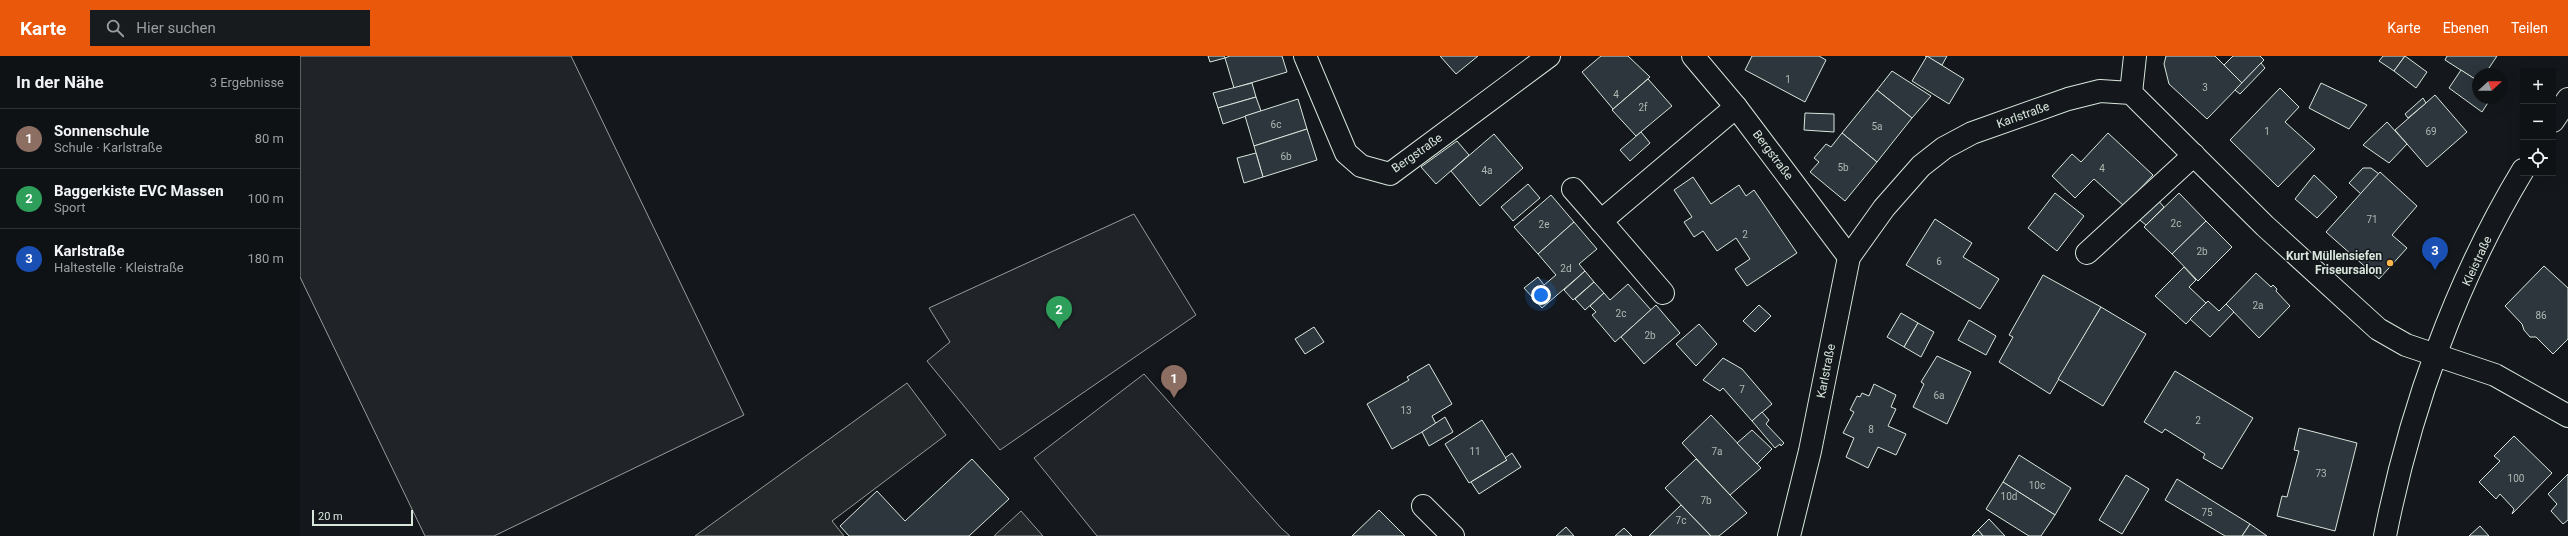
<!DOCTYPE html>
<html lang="de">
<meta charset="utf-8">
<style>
:root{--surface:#0f1215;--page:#181b1e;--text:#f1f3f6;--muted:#9b9ea0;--line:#2f3234;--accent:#ea580c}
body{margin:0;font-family:Roboto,sans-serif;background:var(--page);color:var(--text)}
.controls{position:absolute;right:12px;top:12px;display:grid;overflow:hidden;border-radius:0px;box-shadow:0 4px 16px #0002}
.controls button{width:36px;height:36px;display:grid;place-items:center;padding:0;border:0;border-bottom:1px solid var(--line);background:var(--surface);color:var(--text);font:20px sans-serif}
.compass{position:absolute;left:2172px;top:12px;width:36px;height:36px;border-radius:50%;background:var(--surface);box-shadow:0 4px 16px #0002;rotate:69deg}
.scale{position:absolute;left:12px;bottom:10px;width:101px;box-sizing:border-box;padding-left:4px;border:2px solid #d8e6dc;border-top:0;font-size:11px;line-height:14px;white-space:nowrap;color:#d8e6dc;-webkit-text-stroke:3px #14181c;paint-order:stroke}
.you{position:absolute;left:1241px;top:239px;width:14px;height:14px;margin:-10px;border:3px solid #fff;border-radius:50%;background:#1a73e8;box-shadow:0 0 0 6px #1a73e833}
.badge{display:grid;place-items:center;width:26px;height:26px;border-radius:50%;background:var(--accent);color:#fff;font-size:13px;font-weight:700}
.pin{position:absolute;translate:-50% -33px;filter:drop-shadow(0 1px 2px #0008)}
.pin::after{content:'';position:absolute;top:21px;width:14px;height:12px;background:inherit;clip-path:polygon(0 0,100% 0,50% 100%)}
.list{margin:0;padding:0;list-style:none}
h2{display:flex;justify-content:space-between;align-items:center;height:52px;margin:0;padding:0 16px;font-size:17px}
h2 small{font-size:13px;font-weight:400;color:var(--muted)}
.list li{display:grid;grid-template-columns:26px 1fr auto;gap:12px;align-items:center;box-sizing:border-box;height:60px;padding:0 16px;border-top:1px solid var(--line)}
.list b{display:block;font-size:15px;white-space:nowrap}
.list p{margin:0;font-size:13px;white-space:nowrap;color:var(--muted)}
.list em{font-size:13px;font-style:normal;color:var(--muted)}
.icon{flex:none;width:22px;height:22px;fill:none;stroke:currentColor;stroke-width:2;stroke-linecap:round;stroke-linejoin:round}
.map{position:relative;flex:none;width:2268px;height:480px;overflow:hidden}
header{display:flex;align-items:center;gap:24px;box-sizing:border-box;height:56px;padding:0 20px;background:var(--accent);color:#fff}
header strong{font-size:19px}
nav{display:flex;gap:22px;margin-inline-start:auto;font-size:14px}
.search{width:280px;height:36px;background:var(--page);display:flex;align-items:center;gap:10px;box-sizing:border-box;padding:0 14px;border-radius:0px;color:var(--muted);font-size:15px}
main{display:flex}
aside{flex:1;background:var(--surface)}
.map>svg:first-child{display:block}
.green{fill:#202428;stroke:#939e99}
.parking{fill:#24282b;stroke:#939e99}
.building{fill:#2c363c;stroke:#d8e6dc}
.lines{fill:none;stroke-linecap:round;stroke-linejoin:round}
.minor-casing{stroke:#d8e6dc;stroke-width:24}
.major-casing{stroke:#d8e6dc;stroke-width:24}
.minor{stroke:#14181c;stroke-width:22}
.major{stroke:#14181c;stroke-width:22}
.poi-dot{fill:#ffb74d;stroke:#14181c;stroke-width:1.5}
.labels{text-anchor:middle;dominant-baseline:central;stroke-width:3;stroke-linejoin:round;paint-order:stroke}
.number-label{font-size:10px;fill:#adbab4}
.street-label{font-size:12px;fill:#d8e6dc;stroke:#14181c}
.poi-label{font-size:12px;font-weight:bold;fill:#d8e6dc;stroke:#14181c;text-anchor:end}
</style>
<header>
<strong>Karte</strong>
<div class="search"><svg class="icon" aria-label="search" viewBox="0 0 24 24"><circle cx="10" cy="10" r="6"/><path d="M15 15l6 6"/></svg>Hier suchen</div>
<nav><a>Karte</a><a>Ebenen</a><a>Teilen</a></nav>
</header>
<main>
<aside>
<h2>In der Nähe<small>3 Ergebnisse</small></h2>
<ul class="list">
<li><span class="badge" style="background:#8d6e63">1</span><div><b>Sonnenschule</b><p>Schule · Karlstraße</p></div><em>80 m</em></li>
<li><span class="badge" style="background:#2e9e5b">2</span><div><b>Baggerkiste EVC Massen</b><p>Sport</p></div><em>100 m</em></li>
<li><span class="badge" style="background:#1a4fb4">3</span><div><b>Karlstraße</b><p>Haltestelle · Kleistraße</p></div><em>180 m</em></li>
</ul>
</aside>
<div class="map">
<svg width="2268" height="480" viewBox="0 0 2268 480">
<rect width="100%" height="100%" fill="#14181c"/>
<g class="green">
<polygon points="0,0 271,0 444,359 194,480 125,480 0,221"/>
<polygon points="834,158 896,259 700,394 627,305 650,286 629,252"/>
<polygon points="844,318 981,472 990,480 797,480 734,402"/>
</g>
<g class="parking">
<polygon points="607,327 646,379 532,465 544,480 395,480"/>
<polygon points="721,455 743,480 694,480"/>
</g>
<g class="building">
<polygon points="908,0 924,0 925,2 910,6"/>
<polygon points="930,0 982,0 987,16 934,32 925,2"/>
<polygon points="1140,0 1178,0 1156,18"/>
<polygon points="1301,0 1328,0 1350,21 1313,53 1282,16"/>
<polygon points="1452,0 1519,0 1526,4 1505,46 1445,14"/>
<polygon points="1625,0 1647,0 1642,9"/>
<polygon points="1627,0 1664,23 1649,48 1612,25"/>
<polygon points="1866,0 1915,0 1942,27 1907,63 1869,28 1864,8"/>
<polygon points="1933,0 1960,0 1964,4 1942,27 1924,9"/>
<polygon points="2083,0 2105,0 2094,15 2079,5"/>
<polygon points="2105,0 2127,16 2116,32 2094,15"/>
<polygon points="2147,0 2197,0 2185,18 2178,18 2178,25 2145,4"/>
<polygon points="1961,7 1965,12 1940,38 1935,34"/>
<polygon points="2161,14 2178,25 2178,42 2191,42 2182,56 2149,32"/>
<polygon points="1592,15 1631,40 1612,62 1577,34"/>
<polygon points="1348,23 1372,50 1336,80 1312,54"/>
<polygon points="952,27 956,41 918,52 913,37"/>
<polygon points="2021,27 2067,49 2049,73 2009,52"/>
<polygon points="1980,32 1999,51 1985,66 2015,93 1978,131 1930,84"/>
<polygon points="1577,34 1612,62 1577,106 1542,77"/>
<polygon points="2135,39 2167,76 2127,111 2095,74"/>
<polygon points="956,41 961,55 923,68 918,52"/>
<polygon points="2123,42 2126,47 2108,62 2105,58"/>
<polygon points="998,43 1007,73 954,90 945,60"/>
<polygon points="1505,57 1534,58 1534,76 1504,74"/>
<polygon points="2087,66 2107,88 2089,107 2063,89"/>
<polygon points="1007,73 1017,104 963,121 954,90"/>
<polygon points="1341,76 1350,87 1330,105 1320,94"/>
<polygon points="1542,77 1577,106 1545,145 1510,116 1519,106 1514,102 1526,88 1531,91"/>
<polygon points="1808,77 1853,119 1824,150 1794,123 1775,142 1752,120 1772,98 1781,106"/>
<polygon points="1194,78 1223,112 1180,150 1151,115"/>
<polygon points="1157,85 1169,99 1136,128 1121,111"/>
<polygon points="956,97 963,121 944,127 937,102"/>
<polygon points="2063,112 2071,112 2079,118 2061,138 2049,127"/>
<polygon points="2080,116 2117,150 2092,179 2107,192 2079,223 2026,176"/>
<polygon points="2014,119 2037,141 2017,162 1995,143"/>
<polygon points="1393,121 1411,148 1439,129 1446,140 1454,134 1497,197 1447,230 1435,213 1450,203 1436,182 1417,195 1403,175 1394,181 1384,166 1392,161 1374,134"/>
<polygon points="1228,128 1240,142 1213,165 1201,151"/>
<polygon points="1755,137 1784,160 1757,195 1728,172"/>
<polygon points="1879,137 1906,165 1872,198 1844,171"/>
<polygon points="1251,139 1274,166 1238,198 1214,171"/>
<polygon points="1855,141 1864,151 1846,169 1836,161"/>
<polygon points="1635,163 1672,187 1663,201 1699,223 1680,253 1606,209"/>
<polygon points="1906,165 1932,191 1898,225 1872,198"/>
<polygon points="1274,166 1297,193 1279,208 1285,215 1242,252 1224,232 1238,221 1244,229 1256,219 1238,198"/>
<polygon points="2244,210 2268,232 2268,283 2253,298 2236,281 2230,281 2224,274 2222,268 2205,250"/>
<polygon points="1884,211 1896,224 1889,231 1906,247 1886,268 1855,240"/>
<polygon points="1285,215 1294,226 1273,244 1264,234"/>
<polygon points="1956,217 1971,231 1973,229 1977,233 1976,235 1990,250 1959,282 1926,248"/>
<polygon points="1743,219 1801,251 1750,338 1699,306 1713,281 1709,279"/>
<polygon points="1294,226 1304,237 1285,254 1275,243"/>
<polygon points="1328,228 1351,254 1315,286 1292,259 1296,256 1290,250 1304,237 1310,244"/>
<polygon points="1908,245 1919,255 1926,248 1934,256 1910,281 1890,263"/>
<polygon points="1356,249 1380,277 1344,308 1321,281"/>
<polygon points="1459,249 1471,260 1455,276 1443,265"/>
<polygon points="1801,251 1846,278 1803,350 1758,323"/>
<polygon points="1601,257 1618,267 1604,291 1587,281"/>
<polygon points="1669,264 1696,280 1686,299 1658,284"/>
<polygon points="1618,267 1634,276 1621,301 1604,291"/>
<polygon points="1399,268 1417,288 1396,310 1376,288"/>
<polygon points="1014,271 1024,286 1005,298 995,283"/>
<polygon points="1637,300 1671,316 1647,368 1613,351 1624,328 1621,326"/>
<polygon points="1423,302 1442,313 1472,348 1452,365 1423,332 1420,335 1403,324"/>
<polygon points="1129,308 1152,348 1132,360 1136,368 1092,393 1067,348 1109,324 1107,321"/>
<polygon points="1875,315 1953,362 1922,413 1903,402 1905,398 1865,373 1862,377 1844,366"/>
<polygon points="1574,328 1596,339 1591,351 1596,353 1588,370 1606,378 1596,399 1578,391 1568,412 1546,401 1554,382 1543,377 1554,356 1550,354 1557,340 1560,341 1562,337 1569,340"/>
<polygon points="1462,356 1469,364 1466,368 1484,387 1481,390 1480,388 1475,392 1452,365"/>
<polygon points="1411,359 1461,412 1430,439 1382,387"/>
<polygon points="1145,361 1153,376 1129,390 1122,376"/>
<polygon points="1182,364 1207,404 1169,427 1145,388"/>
<polygon points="1999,372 2057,387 2035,475 1977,460 1982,440 1987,441 1999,395 1994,394"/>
<polygon points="1452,374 1472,393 1457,408 1437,387"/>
<polygon points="2214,380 2252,417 2212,458 2214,453 2200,438 2196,443 2179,426 2200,405 2194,400"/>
<polygon points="1212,397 1221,411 1179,438 1171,426 1207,404 1205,402"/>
<polygon points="1719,399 1771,432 1755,459 1703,426"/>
<polygon points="672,403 709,443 669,480 549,480 540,470 577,435 605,465"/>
<polygon points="1396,403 1447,457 1419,480 1411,480 1365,432"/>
<polygon points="2268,418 2268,464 2263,468 2251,455 2257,448 2248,438"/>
<polygon points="1826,419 1849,433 1822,478 1799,464"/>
<polygon points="1877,423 1950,468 1942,480 1925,480 1865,444"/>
<polygon points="1703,426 1755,459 1741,480 1729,480 1686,453"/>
<polygon points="1381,449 1411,480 1349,480"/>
<polygon points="1079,454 1105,480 1052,480"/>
<polygon points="1689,463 1705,480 1683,480 1678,474"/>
<polygon points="1950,468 1967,480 1942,480"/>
<polygon points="2180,470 2189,480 2169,480"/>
<polygon points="1266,471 1274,480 1256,480"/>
<polygon points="1324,472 1332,480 1315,480"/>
<polygon points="1678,474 1683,480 1672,480"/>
</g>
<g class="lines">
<g class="minor-casing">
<g id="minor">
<polyline points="1005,0 1046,97 1061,110 1090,118 1249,0"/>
<polyline points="1393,0 1436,51 1549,201"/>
<polyline points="1831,37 1835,0"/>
<polyline points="1273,133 1301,165"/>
<polyline points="1787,197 1894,99"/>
<polyline points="1363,237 1301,165 1436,51"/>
<polyline points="1123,450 1153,480"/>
<polyline points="1489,480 1510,395 1549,201 1584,152 1621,110 1644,92 1672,77 1768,43 1800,35 1831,37 1965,170 2078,273 2106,289 2195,319 2268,360"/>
</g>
</g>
<g class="major-casing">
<g id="major">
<polyline points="2253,65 2268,43"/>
<path d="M2085,480C2110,353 2156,225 2223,114"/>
</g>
</g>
<use href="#minor" class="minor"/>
<use href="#major" class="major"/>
</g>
<circle class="poi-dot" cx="2090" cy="207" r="4"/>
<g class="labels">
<g class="number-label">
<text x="1488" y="23">1</text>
<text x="1905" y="31">3</text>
<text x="1316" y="38">4</text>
<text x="1343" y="51">2f</text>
<text x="976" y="68">6c</text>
<text x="1577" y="70">5a</text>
<text x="1967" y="75">1</text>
<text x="2131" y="75">69</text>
<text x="986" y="100">6b</text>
<text x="1543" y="111">5b</text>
<text x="1802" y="112">4</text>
<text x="1187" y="114">4a</text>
<text x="2072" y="163">71</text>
<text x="1876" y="167">2c</text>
<text x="1244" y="168">2e</text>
<text x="1445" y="178">2</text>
<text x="1902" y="195">2b</text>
<text x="1639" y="205">6</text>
<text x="1266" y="212">2d</text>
<text x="1958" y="249">2a</text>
<text x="1321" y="257">2c</text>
<text x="2241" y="259">86</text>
<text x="1350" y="279">2b</text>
<text x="1442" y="333">7</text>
<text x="1639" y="339">6a</text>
<text x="1106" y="354">13</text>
<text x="1898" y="364">2</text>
<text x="1571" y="373">8</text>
<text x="1175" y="395">11</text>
<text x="1417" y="395">7a</text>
<text x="2021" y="417">73</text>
<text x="2216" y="422">100</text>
<text x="1737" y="429">10c</text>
<text x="1709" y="440">10d</text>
<text x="1406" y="444">7b</text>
<text x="1907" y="456">75</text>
<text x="1381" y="464">7c</text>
</g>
<g class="street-label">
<text transform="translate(1723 59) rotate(-20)">Karlstraße</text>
<text transform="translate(1117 97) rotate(-35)">Bergstraße</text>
<text transform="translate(1473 99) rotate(53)">Bergstraße</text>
<text transform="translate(2177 205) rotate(-65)">Kleistraße</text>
<text transform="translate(1526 315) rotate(-79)">Karlstraße</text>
</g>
<g class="poi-label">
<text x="2082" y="200">Kurt Müllensiefen<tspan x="2082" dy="14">Friseursalon</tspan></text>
</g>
</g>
</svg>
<div class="controls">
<button>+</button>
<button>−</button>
<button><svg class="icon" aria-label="locate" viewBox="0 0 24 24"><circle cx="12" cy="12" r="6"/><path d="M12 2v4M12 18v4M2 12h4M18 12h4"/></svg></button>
</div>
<svg class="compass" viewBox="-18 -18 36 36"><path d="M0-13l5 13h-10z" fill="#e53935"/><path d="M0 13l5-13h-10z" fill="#9b9ea0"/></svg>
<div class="scale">20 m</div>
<div class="you"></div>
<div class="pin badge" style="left:874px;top:342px;background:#8d6e63">1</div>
<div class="pin badge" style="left:759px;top:273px;background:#2e9e5b">2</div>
<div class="pin badge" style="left:2135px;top:214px;background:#1a4fb4">3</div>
</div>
</main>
